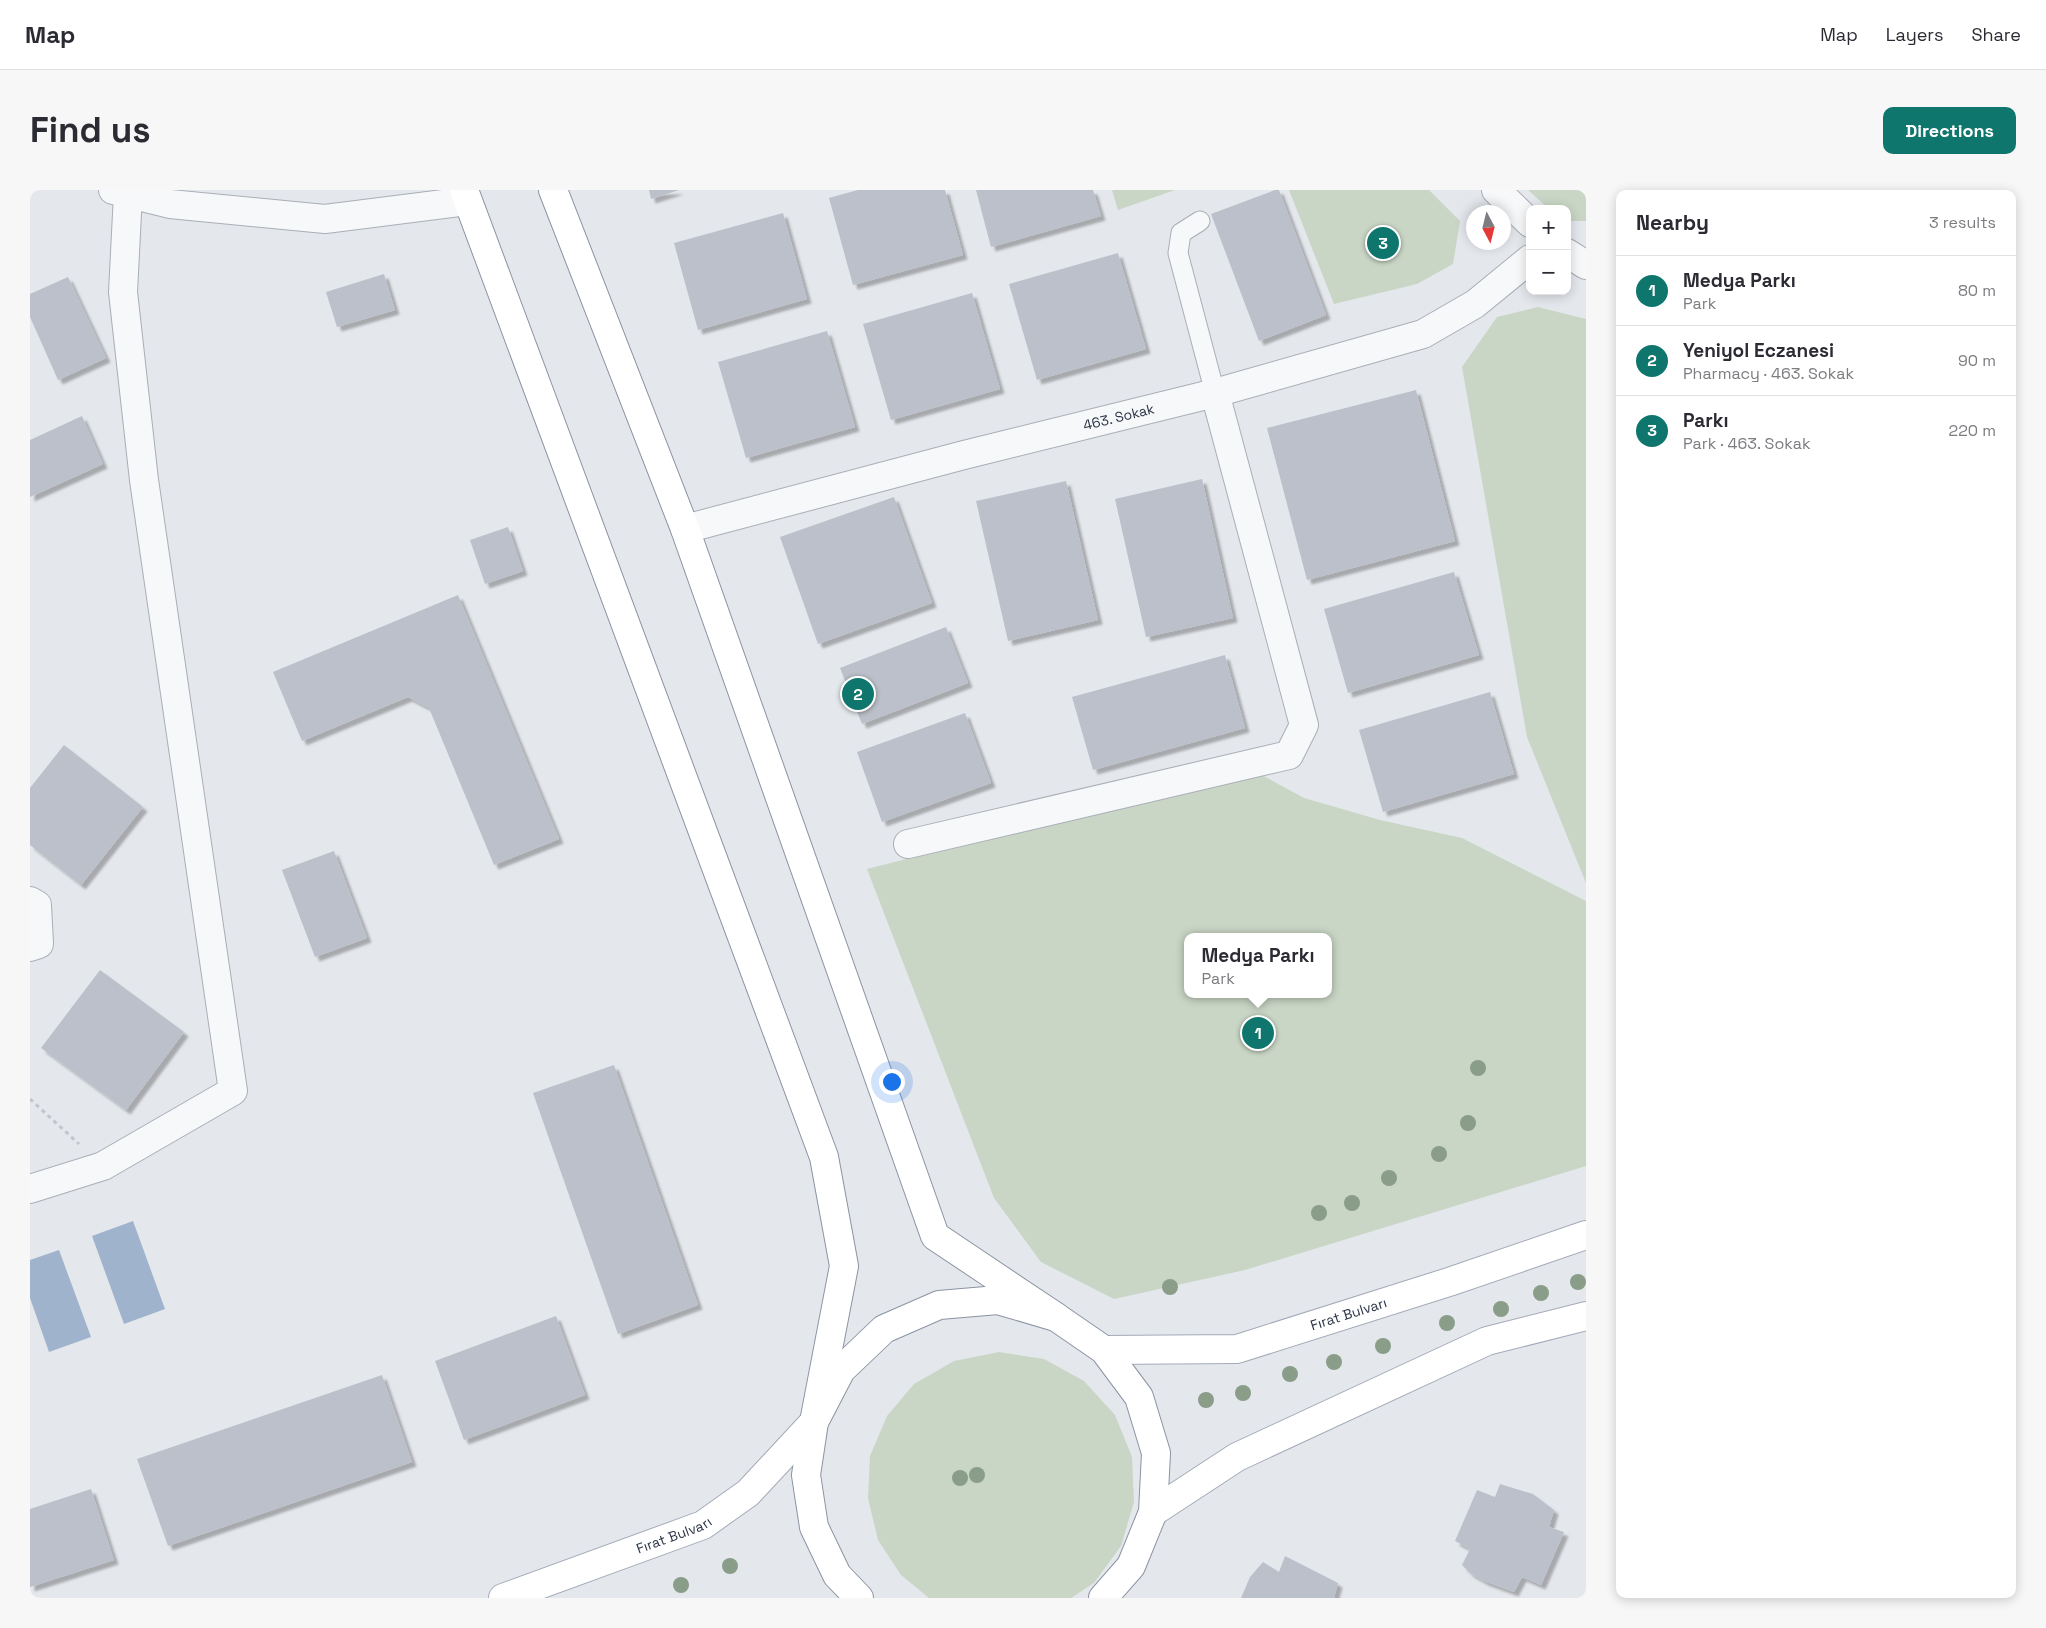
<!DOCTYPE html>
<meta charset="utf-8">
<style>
:root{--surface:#fff;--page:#f7f7f7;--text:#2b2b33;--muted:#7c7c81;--line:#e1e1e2;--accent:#0f766e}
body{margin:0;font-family:"Space Grotesk",sans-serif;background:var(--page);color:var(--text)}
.controls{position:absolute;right:15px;top:15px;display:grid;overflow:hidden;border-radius:10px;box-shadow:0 2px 12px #0003}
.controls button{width:45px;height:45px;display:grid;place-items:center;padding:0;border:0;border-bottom:1px solid var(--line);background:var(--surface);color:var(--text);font:25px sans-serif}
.compass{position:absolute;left:1436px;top:15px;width:45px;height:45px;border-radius:50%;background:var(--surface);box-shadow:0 2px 12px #0003;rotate:173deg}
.you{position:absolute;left:861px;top:891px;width:18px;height:18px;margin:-12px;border:4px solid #fff;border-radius:50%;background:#1a73e8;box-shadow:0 0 0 8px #1a73e833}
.badge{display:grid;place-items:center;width:32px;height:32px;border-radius:50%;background:var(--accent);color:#fff;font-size:16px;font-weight:700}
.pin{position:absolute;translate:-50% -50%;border:2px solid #fff;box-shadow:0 1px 5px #0006}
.popup{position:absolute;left:1154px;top:743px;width:148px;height:65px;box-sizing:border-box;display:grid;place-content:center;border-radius:10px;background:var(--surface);filter:drop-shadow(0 1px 4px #0005);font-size:16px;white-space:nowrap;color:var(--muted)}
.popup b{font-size:19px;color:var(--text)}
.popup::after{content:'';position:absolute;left:50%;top:100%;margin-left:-10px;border:10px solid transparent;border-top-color:var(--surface)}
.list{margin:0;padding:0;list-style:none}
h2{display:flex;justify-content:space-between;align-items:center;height:65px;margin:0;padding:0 20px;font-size:21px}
h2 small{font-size:16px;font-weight:400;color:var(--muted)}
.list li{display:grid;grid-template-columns:32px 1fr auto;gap:15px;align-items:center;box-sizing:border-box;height:70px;padding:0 20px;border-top:1px solid var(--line)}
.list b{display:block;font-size:19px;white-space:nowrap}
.list p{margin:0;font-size:16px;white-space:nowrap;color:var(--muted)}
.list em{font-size:16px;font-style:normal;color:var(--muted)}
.map{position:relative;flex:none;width:1556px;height:1408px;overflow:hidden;border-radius:10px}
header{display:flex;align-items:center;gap:30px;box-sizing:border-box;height:70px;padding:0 25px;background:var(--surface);border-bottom:1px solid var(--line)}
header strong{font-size:24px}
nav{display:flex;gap:28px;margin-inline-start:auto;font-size:18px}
.intro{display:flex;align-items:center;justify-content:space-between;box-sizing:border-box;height:120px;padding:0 30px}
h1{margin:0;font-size:35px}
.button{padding:12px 22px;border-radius:10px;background:var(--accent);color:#fff;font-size:18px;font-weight:700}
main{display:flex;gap:30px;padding:0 30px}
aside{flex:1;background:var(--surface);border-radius:10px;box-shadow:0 2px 12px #0003}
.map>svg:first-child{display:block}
.green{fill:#c9d6c5;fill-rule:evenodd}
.water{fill:#9fb4cc}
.building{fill:#bbc0ca;filter:url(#shadow)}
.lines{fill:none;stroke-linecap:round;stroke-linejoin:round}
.service-casing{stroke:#a9aeb7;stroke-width:21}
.minor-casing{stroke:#a9aeb7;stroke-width:30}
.tertiary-casing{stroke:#a9aeb7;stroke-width:30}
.primary-casing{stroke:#a3abb8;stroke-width:30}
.trunk-casing{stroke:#8b94a3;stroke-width:30}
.path{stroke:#c2c5cb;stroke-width:3;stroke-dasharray:4 4;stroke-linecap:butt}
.service{stroke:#f7f8fa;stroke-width:19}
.minor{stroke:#f7f8fa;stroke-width:28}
.tertiary{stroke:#f7f8fa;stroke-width:28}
.primary{stroke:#fff;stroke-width:28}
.trunk{stroke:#fff;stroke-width:28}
.tree{fill:#899d89}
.labels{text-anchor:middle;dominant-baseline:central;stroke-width:4;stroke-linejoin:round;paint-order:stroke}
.street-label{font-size:14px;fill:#2b3445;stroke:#f4f6f9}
</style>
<header>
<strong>Map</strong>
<nav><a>Map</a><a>Layers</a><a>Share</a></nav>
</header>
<div class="intro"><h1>Find us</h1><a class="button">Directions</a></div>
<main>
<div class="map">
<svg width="1556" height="1408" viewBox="0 0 1556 1408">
<defs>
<filter id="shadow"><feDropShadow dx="4.5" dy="4.5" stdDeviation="1" flood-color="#0004"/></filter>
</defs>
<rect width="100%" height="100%" fill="#e4e7ec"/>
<g class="green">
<polygon points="1082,0 1145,0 1088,20"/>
<polygon points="1259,0 1399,0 1430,31 1423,74 1387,94 1304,114"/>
<polygon points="1498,0 1556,0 1556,31 1537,31 1537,19 1519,19"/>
<polygon points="1508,117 1556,129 1556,693 1497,547 1432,177 1467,127"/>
<path d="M1228,583L1274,608L1350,630L1432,648L1556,711V976L1215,1080L1084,1109L1011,1072L964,1008L837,679L1207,585ZM1158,747H1298V804H1158Z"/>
<polygon points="969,1162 1014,1169 1054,1191 1085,1225 1102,1267 1104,1312 1091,1356 1064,1393 1041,1408 899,1408 871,1385 848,1350 838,1308 840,1266 857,1226 884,1194 924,1171"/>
</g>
<g class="water">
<polygon points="103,1031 135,1119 94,1134 62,1046"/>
<polygon points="29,1060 61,1147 19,1162 0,1108 0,1070"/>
</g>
<g class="building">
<polygon points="619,0 649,0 621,9"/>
<polygon points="828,0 915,0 933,65 823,95 799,8"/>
<polygon points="946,0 1063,0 1071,26 961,57"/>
<polygon points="1245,0 1249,0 1296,125 1229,151 1181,24"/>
<polygon points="753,23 777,109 668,140 644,53"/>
<polygon points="1088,63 1116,159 1007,190 979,94"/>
<polygon points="354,84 365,120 307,137 296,102"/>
<polygon points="38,87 76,168 28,190 0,127 0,104"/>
<polygon points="942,103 970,199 861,230 833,134"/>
<polygon points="797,141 825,237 716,268 688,172"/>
<polygon points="1386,200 1425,351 1277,390 1237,238"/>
<polygon points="52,226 73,274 0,307 0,250"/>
<polygon points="1172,289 1203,428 1116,447 1085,309"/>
<polygon points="1036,291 1068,430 978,451 946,311"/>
<polygon points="864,307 902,413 788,454 750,347"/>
<polygon points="478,337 493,381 455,394 440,350"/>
<polygon points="1424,382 1449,465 1318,503 1294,419"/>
<polygon points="428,405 529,649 464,675 399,518 378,507 272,551 243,482"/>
<polygon points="916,437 938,493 832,534 810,478"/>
<polygon points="1195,465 1215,538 1063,580 1042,507"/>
<polygon points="1460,502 1484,584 1353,622 1329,540"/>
<polygon points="935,523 961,593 852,632 827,562"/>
<polygon points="34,555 113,617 51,695 0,655 0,598"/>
<polygon points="304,661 337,748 285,767 252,680"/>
<polygon points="70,780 154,842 96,920 11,858"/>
<polygon points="584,875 668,1115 588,1144 503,903"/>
<polygon points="526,1126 555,1205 434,1250 405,1171"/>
<polygon points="352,1185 382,1272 138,1356 107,1269"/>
<polygon points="1470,1294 1503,1304 1524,1320 1519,1337 1534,1342 1511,1395 1492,1387 1484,1402 1454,1391 1440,1383 1432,1375 1440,1359 1425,1351 1447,1300 1465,1307"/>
<polygon points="61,1299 84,1370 0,1397 0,1319"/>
<polygon points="1255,1366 1308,1393 1304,1408 1211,1408 1220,1387 1233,1372 1249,1382"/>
</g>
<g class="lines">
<g class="service-casing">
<polyline id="service" points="1170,31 1151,43 1148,63 1185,203"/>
</g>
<g class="minor-casing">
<g id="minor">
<polyline points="83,0 140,14 295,29 437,11"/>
<path id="s1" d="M655,339L934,265L1185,203L1393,144L1445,114L1500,69"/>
<polyline points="878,654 1259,565 1274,535 1185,203"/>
<polyline points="0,711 7,715 9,754 0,757"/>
<polyline points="0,999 73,976 203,901 114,290 93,102 98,4"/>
</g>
</g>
<g class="tertiary-casing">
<g id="tertiary">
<polyline points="1466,0 1500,33"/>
<polyline points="1537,63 1556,75"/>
</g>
</g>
<g class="primary-casing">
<g id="primary">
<path id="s2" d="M1074,1160L1207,1159L1419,1092L1556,1045"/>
<polyline points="1123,1322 1207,1267 1457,1151 1556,1126"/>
<path id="s3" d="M473,1408L673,1335L718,1303L784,1232"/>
</g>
</g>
<g class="trunk-casing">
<g id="trunk">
<polyline points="434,0 794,967 814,1076 784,1232"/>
<polyline points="523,0 655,339 905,1046 1026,1127"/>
<polyline points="829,1408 807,1385 784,1337 776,1285 784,1232 811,1180 854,1139 909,1115 968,1110 1026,1127 1074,1160 1109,1207 1126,1263 1123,1322 1101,1376 1073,1408"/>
</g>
</g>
<polyline class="path" points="0,909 49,954"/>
<use href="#service" class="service"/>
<use href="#minor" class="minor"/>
<use href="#tertiary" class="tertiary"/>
<use href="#primary" class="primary"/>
<use href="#trunk" class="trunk"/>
</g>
<g class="tree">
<circle cx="1448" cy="878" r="8"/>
<circle cx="1438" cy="933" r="8"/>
<circle cx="1409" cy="964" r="8"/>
<circle cx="1359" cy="988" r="8"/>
<circle cx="1322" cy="1013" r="8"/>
<circle cx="1289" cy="1023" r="8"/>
<circle cx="1548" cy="1092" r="8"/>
<circle cx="1140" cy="1097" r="8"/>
<circle cx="1511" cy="1103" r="8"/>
<circle cx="1471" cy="1119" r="8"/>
<circle cx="1417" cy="1133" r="8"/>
<circle cx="1353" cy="1156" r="8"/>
<circle cx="1304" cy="1172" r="8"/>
<circle cx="1260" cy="1184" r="8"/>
<circle cx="1213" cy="1203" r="8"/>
<circle cx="1176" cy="1210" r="8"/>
<circle cx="947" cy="1285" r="8"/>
<circle cx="930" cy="1288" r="8"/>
<circle cx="700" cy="1376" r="8"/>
<circle cx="651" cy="1395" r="8"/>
</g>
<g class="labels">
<g class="street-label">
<text stroke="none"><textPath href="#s1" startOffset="448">463. Sokak</textPath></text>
<text stroke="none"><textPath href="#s2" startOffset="250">Fırat Bulvarı</textPath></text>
<text stroke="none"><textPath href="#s3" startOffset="182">Fırat Bulvarı</textPath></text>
</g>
</g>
</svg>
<div class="controls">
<button>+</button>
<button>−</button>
</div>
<svg class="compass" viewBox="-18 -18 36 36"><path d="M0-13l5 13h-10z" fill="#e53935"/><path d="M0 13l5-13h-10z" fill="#7c7c81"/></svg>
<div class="you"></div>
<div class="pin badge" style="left:1228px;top:843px">1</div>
<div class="popup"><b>Medya Parkı</b>Park</div>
<div class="pin badge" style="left:828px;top:504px">2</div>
<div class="pin badge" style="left:1353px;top:53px">3</div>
</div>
<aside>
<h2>Nearby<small>3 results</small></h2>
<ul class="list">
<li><span class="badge">1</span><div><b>Medya Parkı</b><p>Park</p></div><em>80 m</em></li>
<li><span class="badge">2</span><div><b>Yeniyol Eczanesi</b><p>Pharmacy · 463. Sokak</p></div><em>90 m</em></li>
<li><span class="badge">3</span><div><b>Parkı</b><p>Park · 463. Sokak</p></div><em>220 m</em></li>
</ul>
</aside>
</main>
